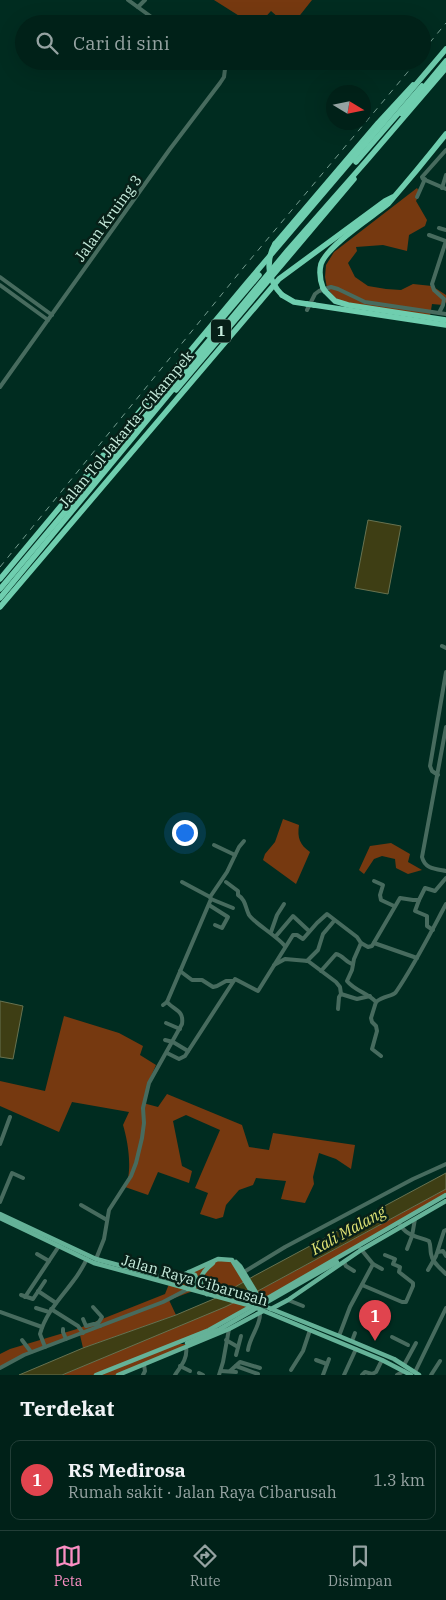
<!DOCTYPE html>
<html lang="id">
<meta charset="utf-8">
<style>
:root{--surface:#002118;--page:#0a2921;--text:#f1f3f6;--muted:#95a3a2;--line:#223e37;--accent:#fb8fc4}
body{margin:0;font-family:"IBM Plex Serif",serif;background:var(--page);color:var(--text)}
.compass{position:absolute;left:326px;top:85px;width:45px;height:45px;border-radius:50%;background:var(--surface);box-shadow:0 5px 20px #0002;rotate:100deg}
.you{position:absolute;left:184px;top:832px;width:18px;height:18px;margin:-12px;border:4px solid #fff;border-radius:50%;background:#1a73e8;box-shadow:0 0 0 8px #1a73e833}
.badge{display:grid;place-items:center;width:32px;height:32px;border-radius:50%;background:var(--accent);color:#fff;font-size:16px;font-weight:700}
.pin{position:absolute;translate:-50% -41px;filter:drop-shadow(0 1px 2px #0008)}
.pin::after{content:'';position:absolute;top:26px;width:18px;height:15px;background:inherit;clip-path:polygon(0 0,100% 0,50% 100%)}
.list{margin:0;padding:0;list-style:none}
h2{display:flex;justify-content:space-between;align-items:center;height:65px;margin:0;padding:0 20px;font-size:21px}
h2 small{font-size:16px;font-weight:400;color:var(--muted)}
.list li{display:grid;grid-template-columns:32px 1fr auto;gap:15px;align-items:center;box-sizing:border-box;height:80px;margin:0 10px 10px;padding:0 10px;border:1px solid var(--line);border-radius:10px}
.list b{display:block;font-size:19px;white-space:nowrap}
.list p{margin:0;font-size:16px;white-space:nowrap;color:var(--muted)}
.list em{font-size:16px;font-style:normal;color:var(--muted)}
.icon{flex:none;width:28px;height:28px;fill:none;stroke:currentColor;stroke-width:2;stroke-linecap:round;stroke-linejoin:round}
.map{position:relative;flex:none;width:446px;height:1375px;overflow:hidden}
.search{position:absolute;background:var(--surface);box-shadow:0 5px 20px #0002;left:15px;right:15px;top:15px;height:55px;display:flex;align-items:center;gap:12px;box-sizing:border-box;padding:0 18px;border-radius:28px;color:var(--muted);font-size:19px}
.sheet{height:155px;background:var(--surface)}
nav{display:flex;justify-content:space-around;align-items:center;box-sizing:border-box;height:70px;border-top:1px solid var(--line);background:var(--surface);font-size:14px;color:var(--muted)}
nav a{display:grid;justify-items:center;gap:2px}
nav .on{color:var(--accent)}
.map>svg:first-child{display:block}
.green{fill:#763910}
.water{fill:#3e3e14;stroke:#677250}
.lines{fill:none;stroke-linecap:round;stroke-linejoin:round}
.minor{stroke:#476b5e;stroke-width:4}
.major{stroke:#65b298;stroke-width:4.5}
.highway{stroke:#6fceaf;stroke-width:5.5}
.rail{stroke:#749c8f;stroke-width:1;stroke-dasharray:6 6;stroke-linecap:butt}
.major-bridge{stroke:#65b298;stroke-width:4.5}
.highway-bridge{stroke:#6fceaf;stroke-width:5.5}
.labels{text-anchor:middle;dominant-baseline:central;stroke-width:5;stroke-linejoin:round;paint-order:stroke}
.shield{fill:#072018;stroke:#8daea1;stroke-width:1}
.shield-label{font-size:14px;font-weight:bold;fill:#c6ebdc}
.street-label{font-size:15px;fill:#c6ebdc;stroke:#072018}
.water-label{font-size:16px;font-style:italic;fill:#dee174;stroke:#072018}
</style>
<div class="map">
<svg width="446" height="1375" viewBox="0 0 446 1375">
<rect width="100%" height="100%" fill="#002c20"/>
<g class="green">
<polygon points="214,0 312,0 293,24 286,24 271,11 259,24 252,24"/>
<polygon points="417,188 420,193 416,201 427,220 425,226 409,235 407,251 383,245 356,247 357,251 348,263 355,277 368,286 386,289 401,290 413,284 432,286 446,295 446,302 443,305 432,304 430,316 348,304 335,298 327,288 325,277 326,265 334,252"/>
<path d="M283,819L299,825C297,838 300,845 310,852L296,884L263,860L265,854L275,842Z"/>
<polygon points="391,843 410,854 408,862 422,870 408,874 396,868 395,859 382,856 374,859 364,874 359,870 370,846"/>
<path d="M64,1016L119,1033L143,1046L140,1055L156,1065L148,1083L143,1103L158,1107L167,1094L242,1125L249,1147L269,1150L273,1133L355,1145L351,1169L336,1159L319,1153L313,1177L314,1184L305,1203L281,1199L286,1181L256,1178L253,1185L239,1190L226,1205L223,1217L216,1219L200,1214L208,1193L195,1188L220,1130L186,1115L173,1121L182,1166L192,1171L189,1183L158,1172L148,1195L125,1187C133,1172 128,1141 123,1125L129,1112L72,1102L59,1132L0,1106V1081L45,1091Z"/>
<polygon points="446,1189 446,1195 258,1303 178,1344 186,1344 177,1350 118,1375 62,1375 234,1302 193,1291 169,1300 176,1315 83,1348 80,1335 24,1355 0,1368 0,1354 10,1349 77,1329 165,1294 169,1284 174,1279 218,1259 229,1259 256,1292"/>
</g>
<g class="water">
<polygon points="368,520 401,526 388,594 355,588"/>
<polygon points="0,1001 23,1006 13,1059 0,1057"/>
<polygon points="446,1173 446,1189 256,1292 225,1307 62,1375 19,1375 83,1348 176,1315 216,1298 254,1276"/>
</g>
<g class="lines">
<g class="minor">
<polyline points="128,0 161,24"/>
<polyline points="138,7 145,0"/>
<polyline points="446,150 422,177 423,179 446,189"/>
<polyline points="442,188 446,175"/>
<polyline points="417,197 425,179"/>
<polyline points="439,228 446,230"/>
<polyline points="429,235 446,241"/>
<polyline points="0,277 52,315"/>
<polyline points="0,285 48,320"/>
<polyline points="307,310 315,294 319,291 331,287 338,289 365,302 446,314"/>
<polyline points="439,313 443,305 444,299 434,290 432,284 446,241"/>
<polyline points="0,387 170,149 220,83 224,77 225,69 218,61"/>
<polyline points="442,646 446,648"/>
<path d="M446,727L422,857C425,869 435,869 446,871"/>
<polyline points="438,775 432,771 430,766 446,672"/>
<polyline points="214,845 235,855"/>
<polyline points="374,881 383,885 380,895 381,900 394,906"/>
<polyline points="182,882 210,897"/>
<path d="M226,882L238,891V895C246,900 245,907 249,915C254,923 277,936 285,946"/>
<polyline points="211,899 233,908"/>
<polyline points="419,900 415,911 427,916 427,926 433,930"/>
<polyline points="209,905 228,917 222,928 215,925"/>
<polyline points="271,932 277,915 284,904"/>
<polyline points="276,936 293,916 309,931"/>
<path d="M361,943L354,959L352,970L347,981C355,991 368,993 376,1002L371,1018L372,1022L376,1026L377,1031L372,1049L381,1056"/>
<polyline points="374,943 417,958"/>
<polyline points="307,961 318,950 323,934 334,921"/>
<polyline points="274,965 285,959 308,961 336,982 340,987 341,994"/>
<polyline points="180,971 192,980 202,980 213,987 217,986 226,981 233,981"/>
<path d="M321,971L336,954C343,955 346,963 353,964"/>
<path d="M376,1002C384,995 392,997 396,992C415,964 430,934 446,904"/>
<polyline points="163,1005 167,1002 211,899 210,897 227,872 239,847 244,841"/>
<polyline points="338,1009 339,997 341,994 357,999 370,996"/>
<polyline points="166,1023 180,1029"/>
<polyline points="165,1040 173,1042 188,1051"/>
<polyline points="167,1053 179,1059 185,1056 235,979 258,991 293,935 297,935 303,939 317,923 327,914 357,937 361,943 368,947 372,946 400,898 413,900 419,900 425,888 435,891 446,878"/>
<polyline points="0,1144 10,1117"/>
<polyline points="0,1202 12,1173 23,1178"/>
<polyline points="81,1205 107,1220"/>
<path d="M399,1223C406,1236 416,1236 429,1241C431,1246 430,1248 431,1254C432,1262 440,1268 446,1274"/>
<polyline points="360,1248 373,1264 382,1269"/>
<polyline points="407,1249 412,1236 415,1219"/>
<polyline points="438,1252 443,1251 446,1256"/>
<polyline points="37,1254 49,1261"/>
<path d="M96,1259L104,1239L109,1210L131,1176L136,1163L142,1138L144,1123L143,1108L149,1083L182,1024C184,1010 175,1011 167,1002"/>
<polyline points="344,1262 346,1266 354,1271"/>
<polyline points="428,1270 436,1256 444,1231 446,1230"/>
<polyline points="244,1272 285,1247 413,1179 446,1164"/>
<polyline points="362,1285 402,1302 406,1302 413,1286 413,1283 399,1272 400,1267 393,1264 395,1259 385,1255"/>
<polyline points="38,1291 56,1303"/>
<polyline points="21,1295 33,1299 45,1281"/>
<polyline points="25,1297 59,1246"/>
<polyline points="288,1300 303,1306"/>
<polyline points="93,1307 102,1317 99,1322 96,1324"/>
<polyline points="36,1308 49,1312"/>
<polyline points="51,1309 78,1326 83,1333"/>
<polyline points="0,1312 42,1327"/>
<polyline points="83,1319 86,1326 94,1324 100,1326"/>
<polyline points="63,1329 63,1332 66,1339"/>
<polyline points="339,1336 350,1307 373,1264"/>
<polyline points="392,1337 408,1345"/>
<polyline points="22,1340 31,1352"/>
<polyline points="226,1340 238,1347"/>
<polyline points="352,1341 355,1333"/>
<path d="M45,1347L40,1334C46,1312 61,1298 74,1280C79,1274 83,1266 87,1259"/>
<path d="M248,1350C250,1336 261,1325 260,1313"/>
<polyline points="236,1355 241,1336"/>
<polyline points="316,1360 327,1364"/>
<polyline points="404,1365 416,1343"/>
<polyline points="180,1366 190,1371"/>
<polyline points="236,1366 258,1374"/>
<polyline points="0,1368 24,1355 163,1302 188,1289"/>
<polyline points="291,1370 303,1351 310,1330"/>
<polyline points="221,1371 236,1372"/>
<polyline points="230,1371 240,1362 260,1368"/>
<polyline points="415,1372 446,1308"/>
<polyline points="199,1373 203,1375"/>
<polyline points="143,1375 145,1371 144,1365"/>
<path d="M175,1375C181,1366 188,1358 186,1347"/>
<polyline points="219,1375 223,1362 229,1329"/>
<polyline points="323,1375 329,1359"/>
<polyline points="344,1375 356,1349"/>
<polyline points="362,1375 365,1372 372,1374 376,1372 382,1360"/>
<polyline points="397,1375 404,1371"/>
<polyline points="431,1375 440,1361"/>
</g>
<g class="major">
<polyline points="0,1214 96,1259 170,1279 174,1279 218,1259 232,1260 259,1304 339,1336 394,1359 419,1375"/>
<polyline points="0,1218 94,1263 252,1306 382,1360 411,1375"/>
<polyline points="236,1262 240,1266 263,1304"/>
<polyline points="188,1289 194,1287 197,1281 195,1275 189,1272"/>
<path d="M207,1294C196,1280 201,1273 213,1263"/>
<polyline points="261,1302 446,1195"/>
<polyline points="271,1309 288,1300 361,1250 446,1201"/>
<polyline points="96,1375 209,1330 252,1306"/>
<polyline points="118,1375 229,1329 263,1311"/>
</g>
<g class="highway">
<polyline points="356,162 422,86"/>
<polyline points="275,244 378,123 413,85"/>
<path d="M323,288C320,280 319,272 321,264C328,245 371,218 388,204C408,181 427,158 446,134"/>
<polyline points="325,291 335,301 348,305 446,320"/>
<polyline points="282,295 294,302 307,304"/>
<polyline points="314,305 446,325"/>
<polyline points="208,335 259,275"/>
<polyline points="176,390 354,179"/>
<polyline points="0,579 246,284 446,49"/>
<polyline points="0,607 279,279 385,201 393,197"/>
</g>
<g class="rail">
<polyline points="422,52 446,23"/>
<polyline points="0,567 244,267 417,61"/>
</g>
<polyline class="major-bridge" points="187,1343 220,1329 337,1262"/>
<g class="highway-bridge">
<polyline points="402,114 446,61"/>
<path d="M275,244C265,261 268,281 282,295"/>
<polyline points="323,288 325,291"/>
<polyline points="307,304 314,305"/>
<polyline points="0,589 216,332"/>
<polyline points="0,598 288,250 368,159 446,68"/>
</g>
</g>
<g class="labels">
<rect class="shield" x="211" y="319.5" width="20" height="23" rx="4"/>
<g class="shield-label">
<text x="221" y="331">1</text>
</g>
<g class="street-label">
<text transform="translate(108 218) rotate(-54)">Jalan Kruing 3</text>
<text transform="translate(126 429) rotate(-50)">Jalan Tol Jakarta–Cikampek</text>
<text transform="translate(195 1280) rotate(16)">Jalan Raya Cibarusah</text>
</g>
<g class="water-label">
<text transform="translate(348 1230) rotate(-29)">Kali Malang</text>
</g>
</g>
</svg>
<svg class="compass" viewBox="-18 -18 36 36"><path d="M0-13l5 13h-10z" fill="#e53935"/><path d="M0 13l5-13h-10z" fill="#95a3a2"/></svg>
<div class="you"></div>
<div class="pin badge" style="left:375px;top:1341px;background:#e0444e">1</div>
<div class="search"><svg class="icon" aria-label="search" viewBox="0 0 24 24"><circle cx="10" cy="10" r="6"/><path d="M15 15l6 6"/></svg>Cari di sini</div>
</div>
<section class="sheet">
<h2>Terdekat<small></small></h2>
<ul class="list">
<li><span class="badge" style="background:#e0444e">1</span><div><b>RS Medirosa</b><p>Rumah sakit · Jalan Raya Cibarusah</p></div><em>1.3 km</em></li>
</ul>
</section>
<nav>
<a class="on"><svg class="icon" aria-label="map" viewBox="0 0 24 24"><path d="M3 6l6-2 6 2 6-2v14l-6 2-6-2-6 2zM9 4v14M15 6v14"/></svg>Peta</a>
<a><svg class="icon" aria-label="directions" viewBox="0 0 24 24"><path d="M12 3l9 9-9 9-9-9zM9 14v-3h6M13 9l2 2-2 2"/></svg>Rute</a>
<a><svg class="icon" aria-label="saved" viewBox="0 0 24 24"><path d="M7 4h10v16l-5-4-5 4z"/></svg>Disimpan</a>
</nav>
